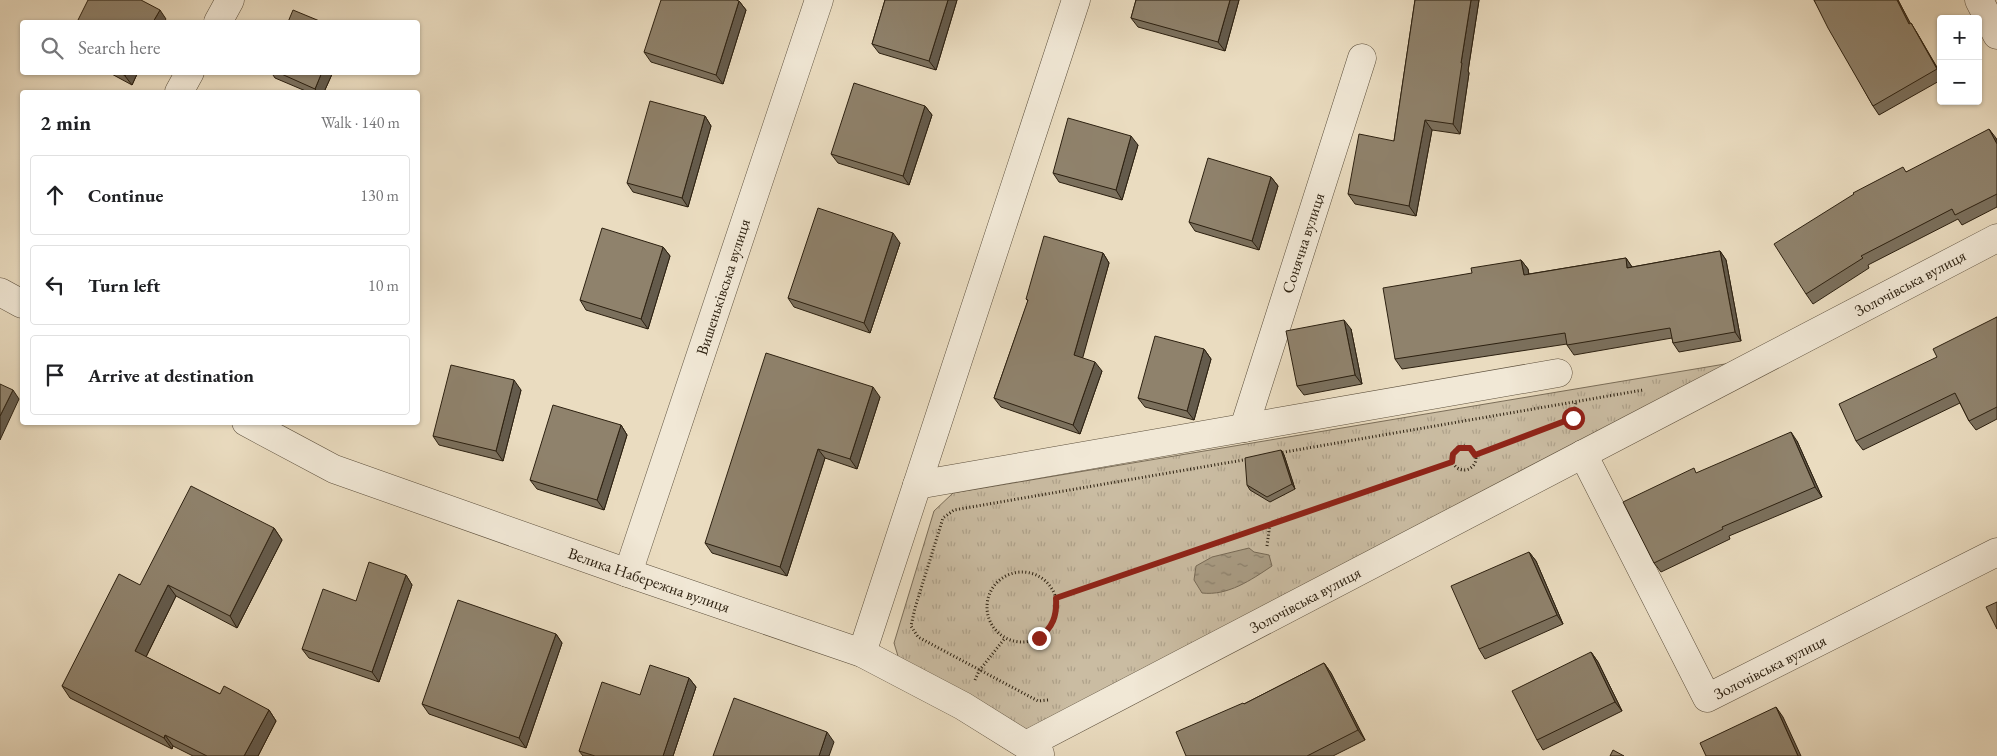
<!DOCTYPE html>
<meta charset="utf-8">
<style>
:root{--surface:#fff;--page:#f2f2f2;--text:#202124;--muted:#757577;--line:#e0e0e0}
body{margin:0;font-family:"EB Garamond",serif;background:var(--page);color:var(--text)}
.controls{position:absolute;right:15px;top:15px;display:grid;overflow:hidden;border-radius:5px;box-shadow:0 1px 4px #0004}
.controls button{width:45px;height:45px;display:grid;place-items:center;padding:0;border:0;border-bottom:1px solid var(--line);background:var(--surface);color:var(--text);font:25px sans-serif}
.stop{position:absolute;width:15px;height:15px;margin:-11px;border:4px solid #8f2418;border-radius:50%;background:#fff}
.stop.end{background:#8f2418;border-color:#fff;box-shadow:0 1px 5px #0008}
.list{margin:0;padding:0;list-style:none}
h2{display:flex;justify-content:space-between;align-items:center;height:65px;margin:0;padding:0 20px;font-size:21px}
h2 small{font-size:16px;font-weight:400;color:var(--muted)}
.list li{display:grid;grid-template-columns:32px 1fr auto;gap:15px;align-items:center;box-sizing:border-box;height:80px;margin:0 10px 10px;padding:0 10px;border:1px solid var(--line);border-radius:5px}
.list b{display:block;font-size:19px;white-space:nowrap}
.list em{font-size:16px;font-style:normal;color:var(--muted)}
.icon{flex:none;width:28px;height:28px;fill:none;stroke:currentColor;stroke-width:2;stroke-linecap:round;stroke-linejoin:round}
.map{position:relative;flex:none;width:1997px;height:756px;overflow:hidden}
.search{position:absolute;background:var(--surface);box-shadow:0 1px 4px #0004;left:20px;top:20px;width:400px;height:55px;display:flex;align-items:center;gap:12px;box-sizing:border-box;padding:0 18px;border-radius:5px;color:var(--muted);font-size:19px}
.panel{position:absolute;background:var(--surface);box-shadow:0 1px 4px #0004;left:20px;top:90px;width:400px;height:335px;border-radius:5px}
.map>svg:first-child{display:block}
.park{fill:url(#park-tufts);stroke:#7b6e59}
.water{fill:url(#water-ripples);stroke:#776a56}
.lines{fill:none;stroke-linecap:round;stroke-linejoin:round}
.minor-casing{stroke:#5c4f3c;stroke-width:29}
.path{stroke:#2c2010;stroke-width:3;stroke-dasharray:1 2.5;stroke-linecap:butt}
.minor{stroke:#f1e8d6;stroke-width:28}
.wall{fill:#7b705d;stroke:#2c2010}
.shaded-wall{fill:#645b4c;stroke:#2c2010}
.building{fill:#8f826c;stroke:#2c2010}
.route{stroke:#8f2418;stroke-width:6}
.labels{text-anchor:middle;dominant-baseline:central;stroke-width:4.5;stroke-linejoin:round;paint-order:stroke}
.street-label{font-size:16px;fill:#2c2010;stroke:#f1e8d6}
</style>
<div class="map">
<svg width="1997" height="756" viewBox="0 0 1997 756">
<defs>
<pattern id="park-tufts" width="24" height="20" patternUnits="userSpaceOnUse" patternTransform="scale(1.25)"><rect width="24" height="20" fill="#cabca2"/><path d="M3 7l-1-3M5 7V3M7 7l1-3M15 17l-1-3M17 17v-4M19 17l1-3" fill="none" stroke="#aea18a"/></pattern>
<pattern id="water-ripples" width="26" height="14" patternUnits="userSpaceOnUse" patternTransform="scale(1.25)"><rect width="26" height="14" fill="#a99c84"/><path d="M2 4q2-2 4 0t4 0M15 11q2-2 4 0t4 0" fill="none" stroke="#8a7f6b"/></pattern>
</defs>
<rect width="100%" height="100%" fill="#eadcc0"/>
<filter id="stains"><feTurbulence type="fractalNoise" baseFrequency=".004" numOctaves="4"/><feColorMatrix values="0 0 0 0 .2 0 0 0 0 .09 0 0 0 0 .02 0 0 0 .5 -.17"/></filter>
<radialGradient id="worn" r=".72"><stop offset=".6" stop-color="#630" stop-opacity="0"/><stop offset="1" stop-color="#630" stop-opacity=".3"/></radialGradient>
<polygon class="park" points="1731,363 1026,734 901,666 894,643 934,511 953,493"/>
<path class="water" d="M1249,548L1254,552L1269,555L1272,566C1251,580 1228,596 1202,593L1194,580L1196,566L1212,557Z"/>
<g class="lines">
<g class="minor-casing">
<g id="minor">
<polyline points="1979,0 1997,35"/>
<polyline points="218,22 230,0"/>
<polyline points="179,92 190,72"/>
<polyline points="0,292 22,304"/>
<polyline points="246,422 334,469 628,573 862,653 963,706 1040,754"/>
<polyline points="1244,428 1362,58"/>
<polyline points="1583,454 1707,698 1997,552"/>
<polyline points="917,485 1558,373"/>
<polyline points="628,573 819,0"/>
<polyline points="862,653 1076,0"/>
<polyline points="1026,745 1997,238"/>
</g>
</g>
<g class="path">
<polyline points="1573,418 1576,402"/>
<circle cx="1464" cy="458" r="12"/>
<polyline points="1279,453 1643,390"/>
<polyline points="1475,455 1573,418 1584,423"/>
<polyline points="1267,546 1270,523"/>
<circle cx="1022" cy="607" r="35"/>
<polyline points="1056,598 1452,462"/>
<polyline points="975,680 979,671 1005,638"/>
<polyline points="1048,700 1038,701 918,637 911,626 915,608 943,518 954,510 1249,459"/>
</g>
<use href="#minor" class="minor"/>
</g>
<g class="wall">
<polygon points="885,0 957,0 936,70 879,53 872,44"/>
<polygon points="1136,0 1239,0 1225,51 1138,27 1131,18"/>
<polygon points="1415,0 1479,0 1468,71 1469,73 1460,134 1432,130 1416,216 1355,204 1348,194 1394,141"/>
<polygon points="1814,0 1898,0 1910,23 1917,33 1941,74 1941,80 1879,115 1873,106"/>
<polygon points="739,1 746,10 723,84 651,62 644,52"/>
<polygon points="108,72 138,72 132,85"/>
<polygon points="271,72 333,72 324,92 308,92 275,78"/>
<polygon points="925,106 932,115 909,185 838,163 831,154"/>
<polygon points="705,116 711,126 688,207 633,192 627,183"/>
<polygon points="1996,138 1997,141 1997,207 1962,225 1958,219 1868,265 1869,268 1813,304 1806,294 1906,172"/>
<polygon points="1138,145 1122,200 1059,182 1053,173"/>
<polygon points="1271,177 1278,186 1259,250 1195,231 1189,222"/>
<polygon points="900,243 870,333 794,307 788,298"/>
<polygon points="663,247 670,256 648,329 586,310 580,300"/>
<polygon points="1720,251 1726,260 1741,341 1679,352 1673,343 1672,338 1574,355 1567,345 1567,344 1402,369 1395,359 1472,273 1521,260 1528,269 1529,274 1626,258 1632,267"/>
<polygon points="1103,253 1109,263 1082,358 1102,371 1080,434 1001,407 994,398 1028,301 1026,299"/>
<polygon points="1997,317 1997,419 1976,430 1969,421 1960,403 1863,450 1856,441 1937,357"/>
<polygon points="1351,329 1362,384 1304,395 1297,386"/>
<polygon points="1204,349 1211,359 1194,420 1145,407 1138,398"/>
<polygon points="521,390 503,461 439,445 433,436"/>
<polygon points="880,397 857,469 825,458 787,576 712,553 705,543"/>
<polygon points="621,425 627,435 604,510 537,489 530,480"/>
<polygon points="1797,441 1822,497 1729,536 1730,539 1661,572 1654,563 1697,473"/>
<polygon points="1281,450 1284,455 1295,489 1270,502 1250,490 1247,485"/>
<polygon points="274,528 282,540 237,628 176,596 146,657 220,694 269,710 276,721 258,756 193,756 173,746 172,749 70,698 62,686 140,585"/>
<polygon points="1529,552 1536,561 1563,624 1485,659 1479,649"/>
<polygon points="406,575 412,585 379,682 309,658 302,649 356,601"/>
<polygon points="556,634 562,643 526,748 429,714 422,704"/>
<polygon points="1591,652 1598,662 1622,711 1543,750 1537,740"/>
<polygon points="1324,663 1331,673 1365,740 1333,756 1186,756 1244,704"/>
<polygon points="689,678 696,687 673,756 583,756 579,751 640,695"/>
</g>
<g class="shaded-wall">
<polygon points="948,0 957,0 936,70 929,61"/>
<polygon points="1230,0 1239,0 1225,51 1218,42"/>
<polygon points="1471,0 1479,0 1468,71 1469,73 1460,134 1453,124 1461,63"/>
<polygon points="1897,0 1898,0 1916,34 1909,24"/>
<polygon points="739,1 746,10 723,84 716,75"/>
<polygon points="160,10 166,19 164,22 153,22"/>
<polygon points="1911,23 1917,33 1941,75 1937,69"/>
<polygon points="127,72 138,72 132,85 125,76"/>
<polygon points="322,72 333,72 324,92 318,92 315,89"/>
<polygon points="925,106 932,115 909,185 903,176"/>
<polygon points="705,116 711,126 688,207 682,198"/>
<polygon points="1425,120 1432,130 1416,216 1409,206"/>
<polygon points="1989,129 1996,138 1997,141 1997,144"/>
<polygon points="1131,136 1138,145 1122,200 1116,190"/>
<polygon points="1271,177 1278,186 1259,250 1252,241"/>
<polygon points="893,233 900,243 870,333 864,323"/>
<polygon points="663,247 670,256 648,329 641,319"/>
<polygon points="1720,251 1726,260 1741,341 1735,332"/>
<polygon points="1103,253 1109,263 1081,364 1074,355"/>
<polygon points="1626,258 1632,267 1627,268"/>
<polygon points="1521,260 1528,269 1530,284 1524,275"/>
<polygon points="1344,320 1351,329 1362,384 1355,375"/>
<polygon points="1204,349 1211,359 1194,420 1187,411"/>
<polygon points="1095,362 1102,371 1080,434 1073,425"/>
<polygon points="514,380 521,390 503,461 496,451"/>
<polygon points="873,387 880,397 857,469 850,459"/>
<polygon points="13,390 19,399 0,440 0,416"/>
<polygon points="621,425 627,435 604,510 597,500"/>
<polygon points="1791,432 1797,441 1822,497 1815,487"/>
<polygon points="818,449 825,458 787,576 780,567"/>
<polygon points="1281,450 1284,455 1295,489 1292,484"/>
<polygon points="274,528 282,540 237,628 230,616"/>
<polygon points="1529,552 1536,561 1563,624 1557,615"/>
<polygon points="406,575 412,585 379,682 372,672"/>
<polygon points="168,585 176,596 143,663 135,651"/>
<polygon points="556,634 562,643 526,748 519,738"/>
<polygon points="1591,652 1598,662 1622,711 1615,702"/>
<polygon points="1324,663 1331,673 1365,740 1358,730"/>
<polygon points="689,678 696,687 673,756 663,756"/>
<polygon points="1776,707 1783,717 1801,756 1798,756"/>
<polygon points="269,710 276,721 258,756 244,756"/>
<polygon points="827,732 834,742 829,756 819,756"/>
<polygon points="165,735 173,746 172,749 164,738"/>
</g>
<g class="building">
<polygon points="88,0 141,0 160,10 153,22 77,22"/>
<polygon points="661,0 736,0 739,1 716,75 644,52"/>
<polygon points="885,0 948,0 929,61 872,44"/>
<polygon points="1136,0 1230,0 1218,42 1131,18"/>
<polygon points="1415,0 1471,0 1461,63 1462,63 1453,124 1425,120 1409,206 1348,194 1359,134 1394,141"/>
<polygon points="1814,0 1897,0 1909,24 1911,23 1937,69 1873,106 1828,28"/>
<polygon points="293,10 322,22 288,22"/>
<polygon points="120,72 127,72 125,76"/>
<polygon points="277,72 322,72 315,89"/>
<polygon points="854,83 925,106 903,176 831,154"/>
<polygon points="650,101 705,116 682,198 627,183"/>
<polygon points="1068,118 1131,136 1116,190 1053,173"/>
<polygon points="1989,129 1997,144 1997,194 1955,215 1952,209 1861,256 1863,258 1806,294 1774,244 1854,194 1853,193 1903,167 1906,172"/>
<polygon points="1208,158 1271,177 1252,241 1189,222"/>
<polygon points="818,208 893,233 864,323 788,298"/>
<polygon points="602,228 663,247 641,319 580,300"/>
<polygon points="1044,236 1103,253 1074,355 1095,362 1073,425 994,398 1028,300 1026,299"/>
<polygon points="1720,251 1735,332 1673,343 1670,328 1567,345 1565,333 1395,359 1383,288 1472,273 1471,268 1521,260 1524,275 1626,258 1627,268"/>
<polygon points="1997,317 1997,407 1969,421 1955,393 1856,441 1839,404 1937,357 1933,349"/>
<polygon points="1344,320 1355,375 1297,386 1286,331"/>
<polygon points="1155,336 1204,349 1187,411 1138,398"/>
<polygon points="766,353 873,387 850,459 818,449 780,567 705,543"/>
<polygon points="451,365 514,380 496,451 433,436"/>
<polygon points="0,384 13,390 0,416"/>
<polygon points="553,405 621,425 597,500 530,480"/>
<polygon points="1791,432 1815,487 1722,527 1723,529 1654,563 1623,502 1694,468 1696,473"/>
<polygon points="1281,450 1292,484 1267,497 1247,485 1245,458"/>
<polygon points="191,486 274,528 230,616 168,585 135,651 220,694 224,686 269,710 244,756 207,756 165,735 164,738 62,686 119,574 140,585"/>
<polygon points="1529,552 1557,615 1479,649 1451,586"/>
<polygon points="369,562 406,575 372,672 302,649 323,589 356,601"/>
<polygon points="458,600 556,634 519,738 422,704"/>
<polygon points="1997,602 1997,629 1986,607"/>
<polygon points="1591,652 1615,702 1537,740 1512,691"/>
<polygon points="1324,663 1358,730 1307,756 1186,756 1176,732 1243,703 1244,704"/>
<polygon points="650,665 689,678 663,756 595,756 579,751 602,682 640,695"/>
<polygon points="734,698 827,732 819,756 713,756"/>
<polygon points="1776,707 1798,756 1706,756 1700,743"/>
<polygon points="1613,750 1624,756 1610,756"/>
</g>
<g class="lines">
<path class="route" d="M1039,638C1053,627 1057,616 1056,598L1452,462L1453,454L1459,448H1470L1475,455L1573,418"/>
</g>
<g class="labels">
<g class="street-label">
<text transform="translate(1303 243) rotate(-72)">Сонячна вулиця</text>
<text transform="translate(1910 283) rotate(-28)">Золочівська вулиця</text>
<text transform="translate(723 287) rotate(-72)">Вишеньківська вулиця</text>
<text transform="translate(649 580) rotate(19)">Велика Набережна вулиця</text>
<text transform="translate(1305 600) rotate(-28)">Золочівська вулиця</text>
<text transform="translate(1770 667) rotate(-27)">Золочівська вулиця</text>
</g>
</g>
<rect width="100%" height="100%" filter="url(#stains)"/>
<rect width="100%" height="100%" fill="url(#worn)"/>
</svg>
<div class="controls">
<button>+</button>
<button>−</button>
</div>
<div class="stop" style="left:1573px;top:418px"></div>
<div class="stop end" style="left:1039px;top:638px"></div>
<div class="search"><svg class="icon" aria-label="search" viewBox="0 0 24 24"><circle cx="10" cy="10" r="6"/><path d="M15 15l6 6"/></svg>Search here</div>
<section class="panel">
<h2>2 min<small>Walk · 140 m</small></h2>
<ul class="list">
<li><svg class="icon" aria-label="ahead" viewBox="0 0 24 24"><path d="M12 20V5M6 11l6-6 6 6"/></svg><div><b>Continue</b></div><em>130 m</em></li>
<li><svg class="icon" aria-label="left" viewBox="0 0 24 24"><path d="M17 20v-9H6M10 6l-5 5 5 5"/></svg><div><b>Turn left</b></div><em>10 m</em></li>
<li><svg class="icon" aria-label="arrive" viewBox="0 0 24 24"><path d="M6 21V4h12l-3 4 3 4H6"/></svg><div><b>Arrive at destination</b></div></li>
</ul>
</section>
</div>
